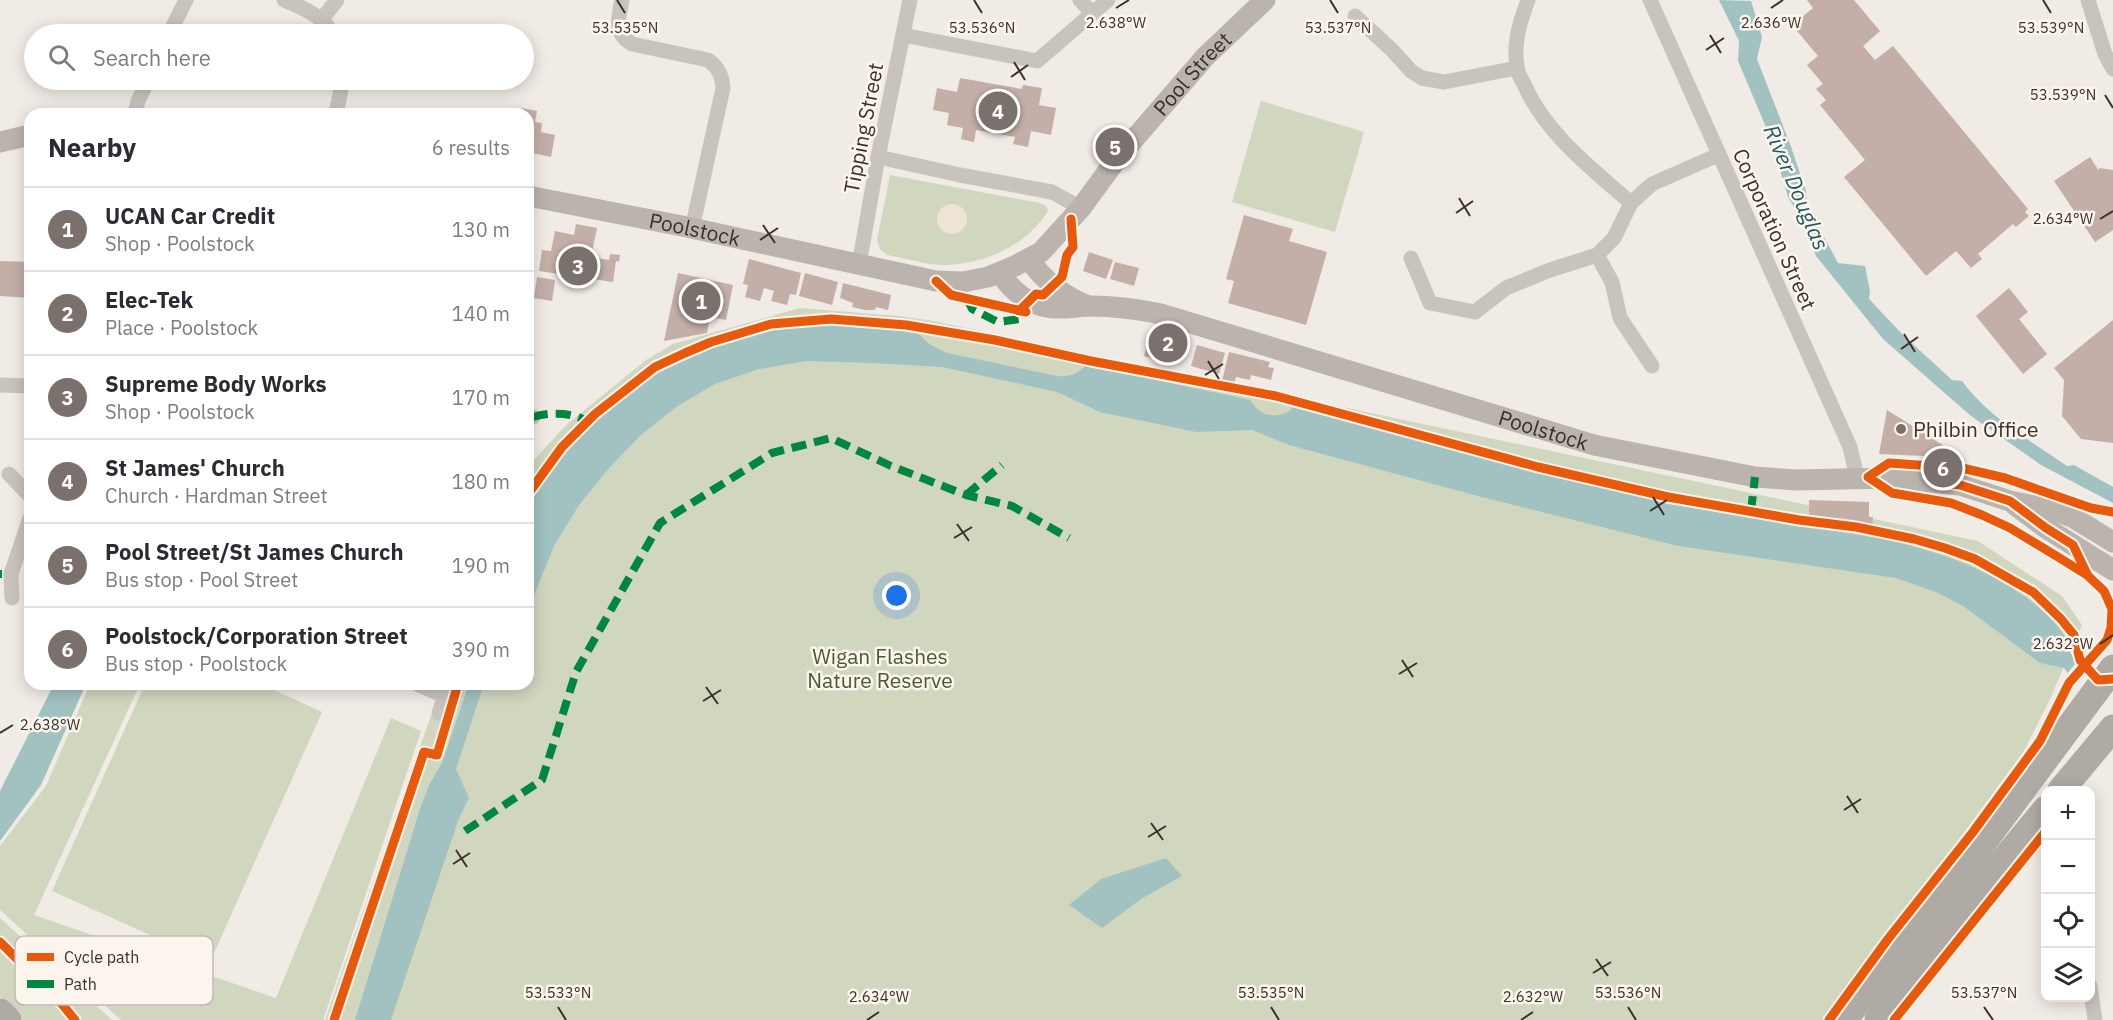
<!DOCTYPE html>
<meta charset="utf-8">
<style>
:root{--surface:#fff;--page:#f7f7f7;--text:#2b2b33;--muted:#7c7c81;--line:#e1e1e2;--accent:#7a716c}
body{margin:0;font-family:"IBM Plex Sans",sans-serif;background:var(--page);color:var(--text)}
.controls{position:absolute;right:18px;bottom:18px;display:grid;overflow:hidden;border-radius:12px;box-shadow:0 3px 15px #0003}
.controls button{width:54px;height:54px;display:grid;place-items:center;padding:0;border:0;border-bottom:2px solid var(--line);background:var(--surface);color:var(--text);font:30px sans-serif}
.you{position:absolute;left:897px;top:596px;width:21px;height:21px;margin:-15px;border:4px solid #fff;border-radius:50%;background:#1a73e8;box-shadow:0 0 0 9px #1a73e833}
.badge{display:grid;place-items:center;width:39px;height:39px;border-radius:50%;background:var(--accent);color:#fff;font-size:20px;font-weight:700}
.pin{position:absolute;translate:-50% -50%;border:3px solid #fff;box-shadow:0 2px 6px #0006}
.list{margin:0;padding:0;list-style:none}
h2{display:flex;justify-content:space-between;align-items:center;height:78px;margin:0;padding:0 24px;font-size:26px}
h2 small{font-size:20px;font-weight:400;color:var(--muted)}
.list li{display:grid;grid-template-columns:39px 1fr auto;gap:18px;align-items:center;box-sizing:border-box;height:84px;padding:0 24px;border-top:2px solid var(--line)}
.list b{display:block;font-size:22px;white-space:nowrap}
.list p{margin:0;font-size:20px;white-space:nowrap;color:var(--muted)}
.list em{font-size:20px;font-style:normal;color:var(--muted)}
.icon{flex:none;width:33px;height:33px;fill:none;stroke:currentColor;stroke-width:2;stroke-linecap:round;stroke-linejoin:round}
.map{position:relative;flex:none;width:2113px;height:1020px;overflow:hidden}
.search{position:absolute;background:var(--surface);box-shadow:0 3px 15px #0003;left:24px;top:24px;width:510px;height:66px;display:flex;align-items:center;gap:15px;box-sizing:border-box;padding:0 21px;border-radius:33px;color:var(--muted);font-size:22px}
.panel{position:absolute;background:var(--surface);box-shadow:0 3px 15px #0003;left:24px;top:108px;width:510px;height:582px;border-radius:18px}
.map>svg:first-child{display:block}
.green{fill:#d1d6bf}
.plaza{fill:#eee3d5}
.water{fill:#a1c2c1}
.pier{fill:#f0ebe5}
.building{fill:#c3afa7}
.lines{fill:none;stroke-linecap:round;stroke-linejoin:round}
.street{stroke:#c9c3be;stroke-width:15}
.secondary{stroke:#bab3ae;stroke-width:21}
.highway{stroke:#afaaa4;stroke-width:27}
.quiet{stroke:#00873e;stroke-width:8;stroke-dasharray:15 8;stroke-linecap:butt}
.cycleway-casing{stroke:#fbf5ee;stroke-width:13}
.cycleway{stroke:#e8590c;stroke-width:9}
.ticks{fill:none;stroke:#3b302b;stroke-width:2}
.poi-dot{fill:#7a716c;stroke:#fbf5ee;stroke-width:2}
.labels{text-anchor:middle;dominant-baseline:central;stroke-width:5;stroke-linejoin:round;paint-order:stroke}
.street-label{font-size:21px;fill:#3b302b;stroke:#fbf5ee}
.poi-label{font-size:21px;fill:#3b302b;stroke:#fbf5ee;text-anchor:start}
.park-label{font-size:21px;fill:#4a5a2e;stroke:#fbf5ee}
.water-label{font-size:22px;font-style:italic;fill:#1f5a5e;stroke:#fbf5ee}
.key{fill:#fbf5ee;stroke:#c1bab4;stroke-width:1.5}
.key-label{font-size:16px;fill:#3b302b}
.ticks-label{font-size:15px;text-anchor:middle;fill:#3b302b;stroke:#fbf5ee;stroke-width:5;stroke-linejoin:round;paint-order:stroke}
</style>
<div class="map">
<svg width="2113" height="1020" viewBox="0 0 2113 1020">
<rect width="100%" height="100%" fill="#f0ebe5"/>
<g class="green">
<polygon points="1261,101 1364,132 1335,232 1232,202"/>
<path d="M890,175L1040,203L1046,206L1048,211C1027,245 987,263 948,265C931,266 905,258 887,255L880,249L877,240Z"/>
<polygon points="800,308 899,316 934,321 1978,541 2062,596 2082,625 2049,701 2024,751 1826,1020 325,1020 442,684 528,684 528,469 531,463 565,426 646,360 673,344"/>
<polygon points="90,684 140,684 34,915 276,998 391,718 421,731 323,1020 121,1020 0,910 0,846 46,786"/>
<polygon points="145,684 261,684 322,712 210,962 52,891"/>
<polygon points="0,918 112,1020 79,1020 64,1000 0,936"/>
<polygon points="0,950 58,1007 69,1020 23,1020 0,997"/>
</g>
<circle class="plaza" cx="952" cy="219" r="15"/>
<g class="water">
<path d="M1719,0L1751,1L1762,37L1757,59L1790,144L1806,191L1807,205L1838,263L1865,266L1870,291L1869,299L1903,335L1952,380L1962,381C1988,417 2031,441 2067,466L2074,465L2113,487V503L2041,465L1971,416L1883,339L1816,256L1802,221L1788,197L1771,139L1738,61L1739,41Z"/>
<path d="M830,324L914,329L929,344L947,353L1057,376C1071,377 1077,374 1086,365L1250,400C1260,417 1279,421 1294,407L1668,504L1884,539C1946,553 2017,578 2059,628C2067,638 2067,647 2073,657C2080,667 2090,676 2098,685L2090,705L2064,668L2040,663L1963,606L1936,592L1896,578L1678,546L1474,495L1289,445L1252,430L1196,432L1100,412L1057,392L942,367L872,363L807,361L759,369L715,384L676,407L641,435L609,468L579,505L554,546L528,610C528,587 528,564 528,541C528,532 526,522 528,513C532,490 553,470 567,452C639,367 719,330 830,324Z"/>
<polygon points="54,684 86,684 41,785 0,841 0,791"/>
<polygon points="469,684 484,684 456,769 469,798 459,818 391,1020 355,1020 420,809 429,785 442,763"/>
<polygon points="1166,858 1182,876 1141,899 1102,928 1069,905 1101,879"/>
</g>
<polygon class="pier" points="2079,659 2099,682 2113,684 2113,731 2088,707 2066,675"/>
<g class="building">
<polygon points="1807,0 1854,0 1880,31 1863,46 1875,60 1893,46 2028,209 2025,212 2029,216 2016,227 2013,224 1978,254 1982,259 1971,268 1956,251 1926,276 1844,177 1865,160 1820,105 1826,100 1816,89 1823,84 1807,65 1818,56 1792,25 1813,8"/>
<polygon points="960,78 1022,89 1023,85 1042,88 1039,105 1056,108 1051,135 1031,131 1028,147 1013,144 1015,137 976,130 974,142 961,139 963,128 947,125 949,113 933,110 937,88 957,92"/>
<polygon points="521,108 537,111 535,122 542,123 541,132 555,135 551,157 528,152 528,114 520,114"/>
<polygon points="2090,157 2099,171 2099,168 2113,170 2113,230 2095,242 2054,181"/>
<polygon points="1244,215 1293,229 1289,241 1327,252 1306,325 1228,303 1234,281 1226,279"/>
<polygon points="576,224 597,228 591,257 609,260 610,254 620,255 619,262 616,261 613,282 539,271 542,250 551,251 555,231 574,235"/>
<polygon points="1089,252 1113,260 1106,279 1083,271"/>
<polygon points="749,259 801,273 796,295 790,294 787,305 771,301 774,291 764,288 760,301 745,297 748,285 743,284"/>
<polygon points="0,261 30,262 30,298 0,296"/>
<polygon points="1115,262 1139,268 1134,286 1110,279"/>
<polygon points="678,273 733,285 726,320 710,317 707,333 664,341"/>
<polygon points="805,273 838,282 832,305 799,296"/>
<polygon points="537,277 555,280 552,301 534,298"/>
<polygon points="843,283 891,295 888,310 876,307 875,310 865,310 852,307 853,303 840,298"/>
<polygon points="2009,288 2028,312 2019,319 2047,354 2023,374 1976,316"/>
<polygon points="2113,320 2113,443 2081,439 2062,416 2064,380 2054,368"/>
<polygon points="1152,327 1190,337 1186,351 1175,348 1171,364 1144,356"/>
<polygon points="1197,345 1225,353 1219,374 1191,366"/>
<polygon points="1229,352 1270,362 1268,367 1274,368 1271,380 1251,375 1250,380 1236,377 1234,384 1222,381"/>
<polygon points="1887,410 1949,449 1946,457 1879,454"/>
<polygon points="1809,500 1869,502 1869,517 1873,517 1872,527 1809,519"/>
</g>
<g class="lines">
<g class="street">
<path d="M284,0C303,8 322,15 333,34"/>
<path d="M622,0C618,18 614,34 632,44L708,60C718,67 722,75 723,88L692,229"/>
<polyline points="1080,0 1092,13"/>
<path d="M1528,0C1520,22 1513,42 1517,67C1518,73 1521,79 1524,84C1545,133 1591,168 1631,203"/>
<polyline points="1650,0 1850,447 1857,477"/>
<polyline points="2088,0 2105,54 2113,69"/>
<polyline points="1355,16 1392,50 1411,71 1422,78 1444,82 1517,68"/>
<polyline points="321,20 337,0"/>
<polyline points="169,34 186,0"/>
<polyline points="903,35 1037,61 1108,0"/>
<polyline points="135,114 138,101 148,80"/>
<polyline points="336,114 343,80"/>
<polyline points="878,157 960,175 1052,192 1081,208"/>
<polyline points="1597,255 1612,282 1620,318 1652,366"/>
<polyline points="1411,258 1430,303 1475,312 1506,288 1550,270 1597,255 1614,238 1631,203 1652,184 1718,155"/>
<polyline points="859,265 878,157 910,0"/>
<polyline points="0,385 30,386"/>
<polyline points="528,416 533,417"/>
<polyline points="9,474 30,496"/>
<polyline points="12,598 11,574 30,518"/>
<polyline points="417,684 445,696"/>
<polyline points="439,713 449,684"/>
<polyline points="2090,986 2095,1020"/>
</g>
<g class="secondary">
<polyline points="0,142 30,135"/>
<path id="s1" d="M528,196L682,226L936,281L963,282L988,277L1015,266L1041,252L1081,208L1116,160L1205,57L1265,0"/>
<path d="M1029,259C1044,281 1063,296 1088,306"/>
<path id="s2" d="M1000,273C1015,295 1034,309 1062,308C1072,308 1081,306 1090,306C1114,306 1137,309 1161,314L1594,445L1755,477L1796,480L1891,478L1960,485L2010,501L2054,510L2074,518L2113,542"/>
<polyline points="2015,505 2046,528 2113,570"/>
</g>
<g class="highway">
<polyline points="2061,790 2113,728"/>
<polyline points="0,1012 8,1020"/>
<polyline points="1844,1020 1983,843 2113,668"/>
<polyline points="1878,1020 1970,901 2046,809"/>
</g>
<g class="quiet">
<polyline points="967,299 972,309 998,322 1026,318 1026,315"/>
<path d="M533,417C550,412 571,412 587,421"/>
<polyline points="966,495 1002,465"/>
<polyline points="1751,511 1755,477"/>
<polyline points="0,574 2,574"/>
<polyline points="465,831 542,780 576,672 660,523 772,453 831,438 891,466 966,495 1012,506 1069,538"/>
</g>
<g class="cycleway-casing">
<g id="cycleway">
<polyline points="936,281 951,295 1026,312"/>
<polyline points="1019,311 1036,294 1043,295 1062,277 1067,255 1073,247 1071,219"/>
<polyline points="1945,483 1960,485 2010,501 2046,528 2073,545 2087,574"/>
<polyline points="528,494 562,447 595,414 655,367 685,353 711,342 771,324 831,319 906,325 995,340 1091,361 1276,396 1538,467 1668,497 1799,520 1856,527 1914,539 1945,548 1975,559 2033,592 2061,619 2074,635 2080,660 2098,680 2113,679"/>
<polyline points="0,942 62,1004 75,1020"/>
<polyline points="334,1020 424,752 437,755 458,684"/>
<polyline points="1829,1020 1888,939 1973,832 2040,741 2069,683 2107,640 2111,628 2112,609 2104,591 2087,575 2058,557 2010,528 1982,515 1951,503 1892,493 1868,477 1889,463 1962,468 2005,478 2091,508 2113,512"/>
<polyline points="1894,1020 2046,831"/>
</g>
</g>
<use href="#cycleway" class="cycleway"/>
</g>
<path class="ticks" d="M617,0L625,13M974,0L982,13M1330,0L1338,13M2043,0L2051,13M1116,8L1129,0M1771,8L1783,0M1710,35L1721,53M1706,50L1724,38M1014,62L1025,80M1011,77L1028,65M2105,95L2113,108M1459,198L1470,216M1456,213L1473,201M2100,219L2113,211M763,225L775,243M760,240L778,228M1904,334L1915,352M1901,349L1918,337M1208,361L1219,379M1205,375L1223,364M1653,497L1664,515M1650,511L1667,500M957,524L969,541M954,538L972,527M2100,644L2113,635M1402,660L1413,677M1399,674L1417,663M706,687L718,704M703,701L721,690M0,733L13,725M1847,796L1858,813M1844,810L1861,799M1151,823L1163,840M1148,837L1166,826M456,850L467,867M453,864L470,853M1596,959L1608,976M1593,973L1611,962M558,1007L566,1020M1271,1007L1279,1020M1628,1007L1636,1020M1984,1007L1993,1020M867,1020L879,1012M1521,1020L1533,1012"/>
<circle class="poi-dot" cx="1901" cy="429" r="6"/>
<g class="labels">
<g class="street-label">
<text stroke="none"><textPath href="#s1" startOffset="762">Pool Street</textPath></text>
<text transform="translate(863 128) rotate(-79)">Tipping Street</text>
<text stroke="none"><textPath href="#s1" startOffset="170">Poolstock</textPath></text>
<text transform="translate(1775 229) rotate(66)">Corporation Street</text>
<text stroke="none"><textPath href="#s2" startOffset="574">Poolstock</textPath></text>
</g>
<g class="poi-label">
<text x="1913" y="429">Philbin Office</text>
</g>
<g class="park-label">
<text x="880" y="656">Wigan Flashes<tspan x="880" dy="24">Nature Reserve</tspan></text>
</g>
<g class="water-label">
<text transform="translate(1797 187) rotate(67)">River Douglas</text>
</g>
</g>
<rect x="15" y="936" width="198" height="69" rx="9" class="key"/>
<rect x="27" y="953" width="27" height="8" fill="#e8590c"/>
<rect x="27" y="980" width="27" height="8" fill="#00873e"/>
<g class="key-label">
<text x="64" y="963">Cycle path</text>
<text x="64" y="990">Path</text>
</g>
<g class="ticks-label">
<text x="1116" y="28">2.638°W</text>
<text x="1771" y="28">2.636°W</text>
<text x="2051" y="33">53.539°N</text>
<text x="625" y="33">53.535°N</text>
<text x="982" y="33">53.536°N</text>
<text x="1338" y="33">53.537°N</text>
<text x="2063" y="100">53.539°N</text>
<text x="2063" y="224">2.634°W</text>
<text x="2063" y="649">2.632°W</text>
<text x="50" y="730">2.638°W</text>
<text x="558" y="998">53.533°N</text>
<text x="1271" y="998">53.535°N</text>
<text x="1628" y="998">53.536°N</text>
<text x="1984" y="998">53.537°N</text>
<text x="879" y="1002">2.634°W</text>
<text x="1533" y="1002">2.632°W</text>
</g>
</svg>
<div class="controls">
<button>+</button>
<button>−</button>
<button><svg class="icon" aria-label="locate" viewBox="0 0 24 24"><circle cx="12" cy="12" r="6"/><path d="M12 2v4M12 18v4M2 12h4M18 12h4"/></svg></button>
<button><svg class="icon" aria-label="layers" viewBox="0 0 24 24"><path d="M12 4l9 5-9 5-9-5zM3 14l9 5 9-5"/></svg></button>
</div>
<div class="you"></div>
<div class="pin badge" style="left:701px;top:301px">1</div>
<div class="pin badge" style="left:1168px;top:343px">2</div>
<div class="pin badge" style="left:578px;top:266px">3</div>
<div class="pin badge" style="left:998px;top:111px">4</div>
<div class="pin badge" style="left:1115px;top:147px">5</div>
<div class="pin badge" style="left:1943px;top:468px">6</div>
<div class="search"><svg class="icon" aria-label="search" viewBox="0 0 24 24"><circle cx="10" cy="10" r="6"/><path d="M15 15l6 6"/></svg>Search here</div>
<section class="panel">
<h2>Nearby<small>6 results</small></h2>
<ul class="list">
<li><span class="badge">1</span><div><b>UCAN Car Credit</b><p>Shop · Poolstock</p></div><em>130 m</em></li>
<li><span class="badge">2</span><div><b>Elec-Tek</b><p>Place · Poolstock</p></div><em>140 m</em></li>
<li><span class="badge">3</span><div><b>Supreme Body Works</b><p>Shop · Poolstock</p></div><em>170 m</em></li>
<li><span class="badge">4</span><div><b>St James' Church</b><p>Church · Hardman Street</p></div><em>180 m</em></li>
<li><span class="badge">5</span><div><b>Pool Street/St James Church</b><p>Bus stop · Pool Street</p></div><em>190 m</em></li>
<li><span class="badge">6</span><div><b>Poolstock/Corporation Street</b><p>Bus stop · Poolstock</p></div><em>390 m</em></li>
</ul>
</section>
</div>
